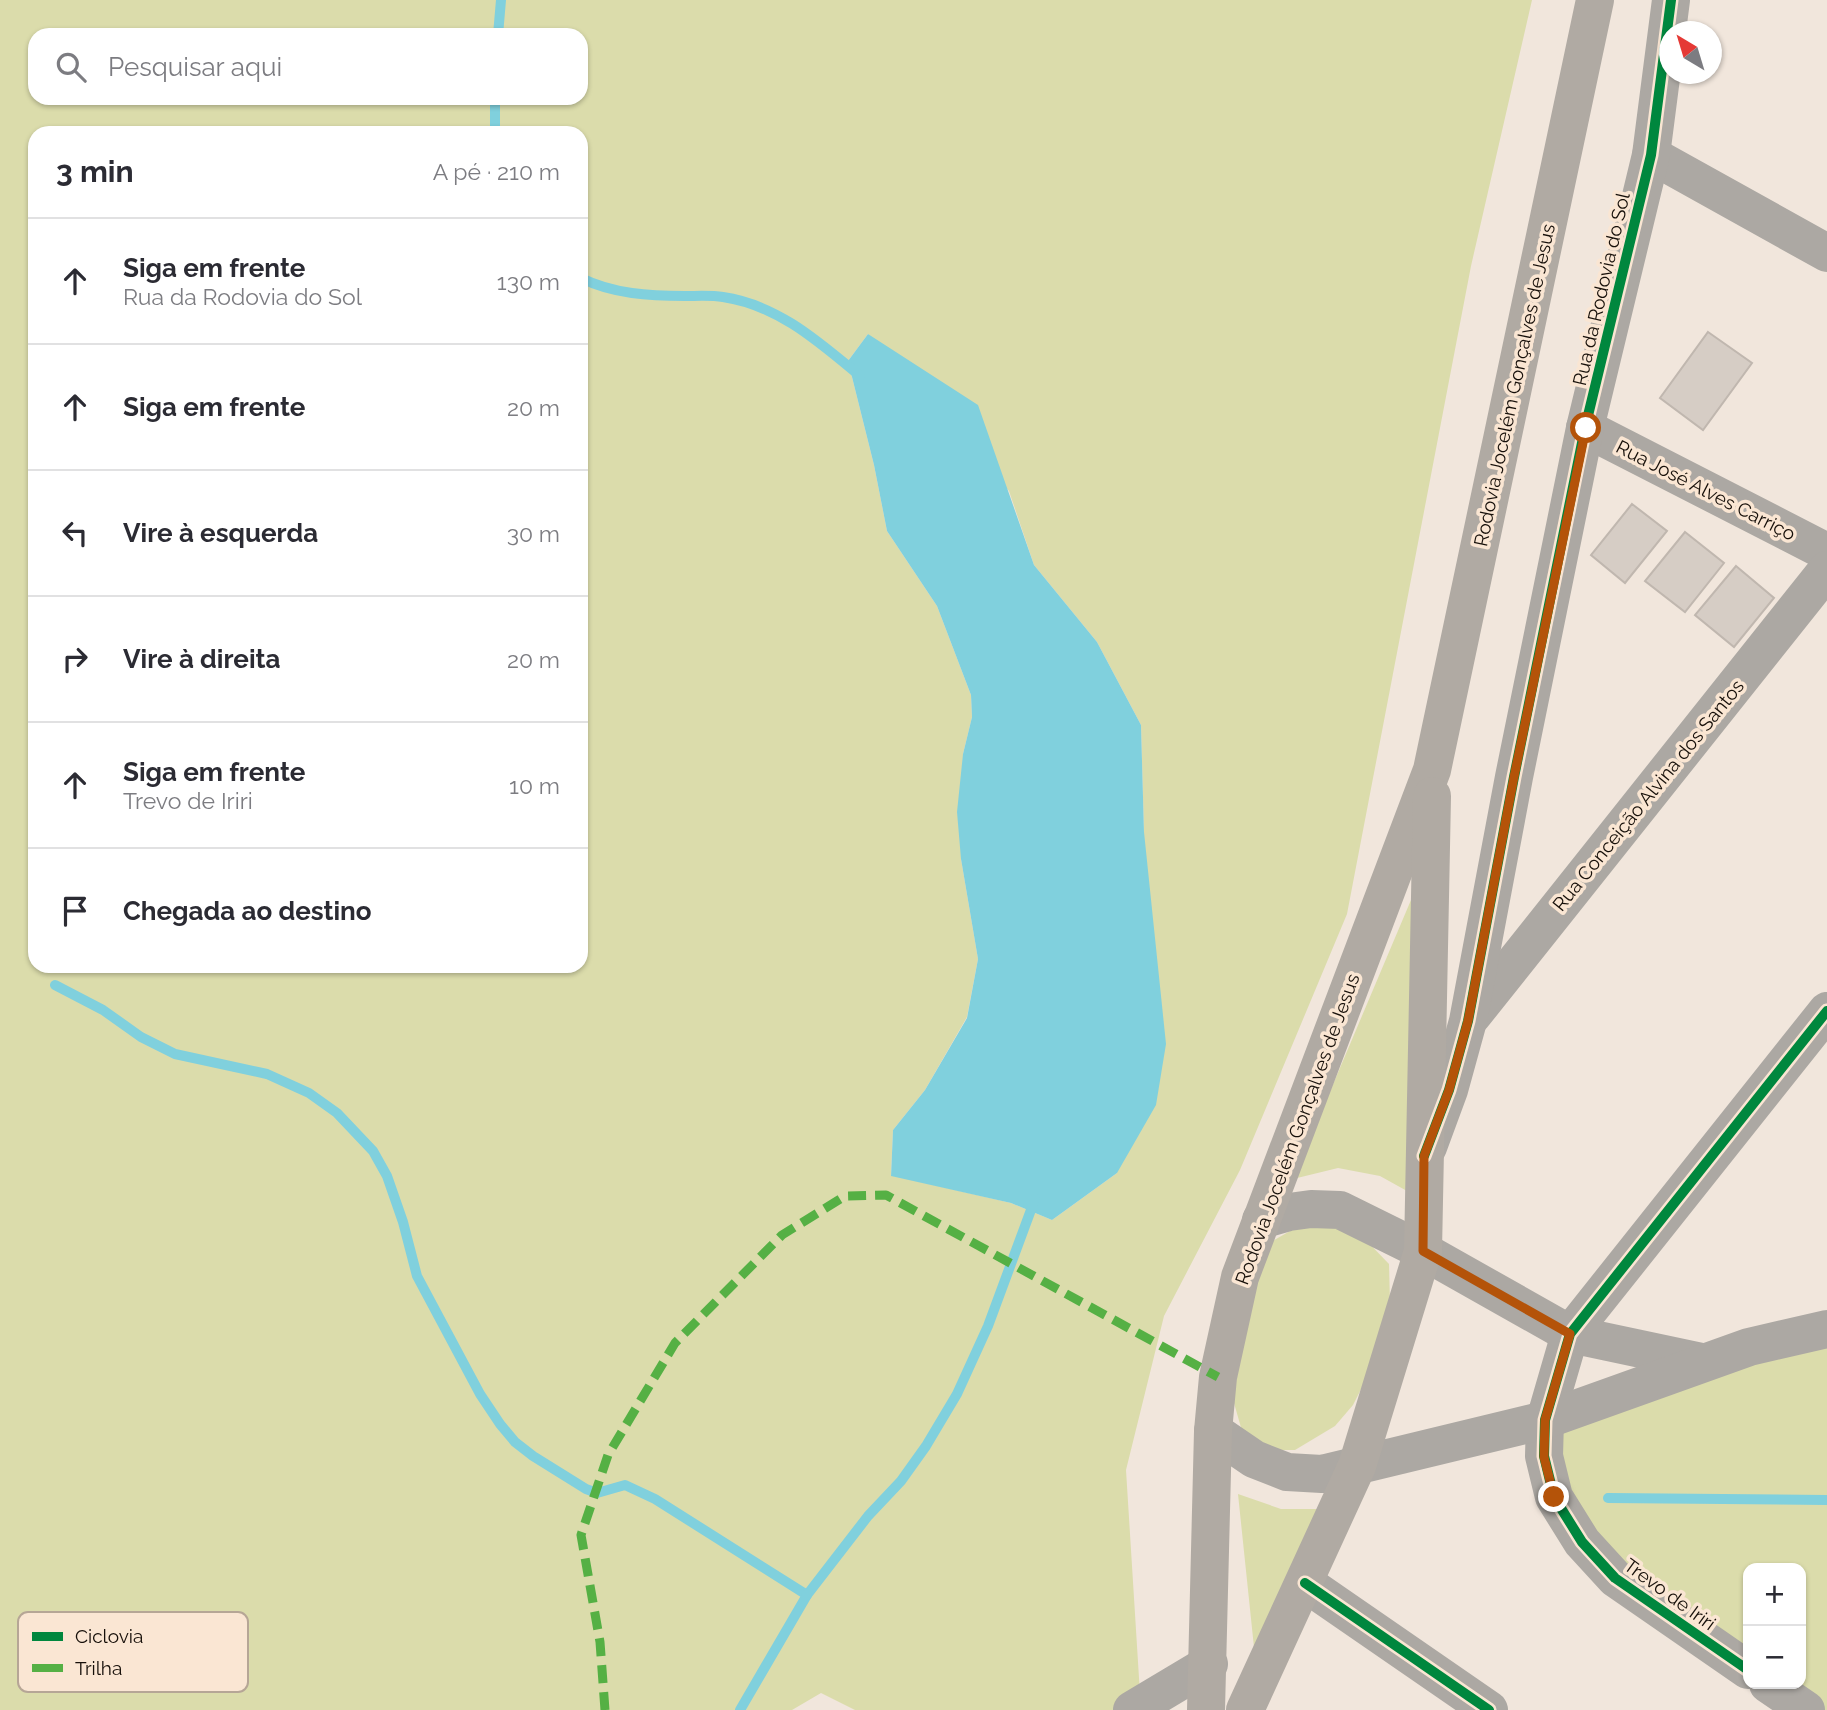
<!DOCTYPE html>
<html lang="pt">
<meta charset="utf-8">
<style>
:root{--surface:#fff;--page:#f2f2f3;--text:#2b2b33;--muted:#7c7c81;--line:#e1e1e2}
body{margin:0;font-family:Raleway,sans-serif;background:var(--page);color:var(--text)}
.controls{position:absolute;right:21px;bottom:21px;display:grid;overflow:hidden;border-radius:14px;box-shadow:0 2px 5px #0004}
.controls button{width:63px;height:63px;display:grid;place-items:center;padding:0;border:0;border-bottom:2px solid var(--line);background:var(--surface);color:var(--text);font:35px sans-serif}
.compass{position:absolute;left:1659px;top:21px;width:63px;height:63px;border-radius:50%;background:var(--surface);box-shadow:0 2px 5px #0004;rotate:322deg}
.stop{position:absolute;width:21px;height:21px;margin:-16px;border:5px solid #b45309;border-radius:50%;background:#fff}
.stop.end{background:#b45309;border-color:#fff;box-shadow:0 2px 7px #0008}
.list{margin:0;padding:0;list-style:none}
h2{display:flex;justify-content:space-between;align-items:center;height:91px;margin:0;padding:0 28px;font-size:30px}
h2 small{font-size:23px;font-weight:400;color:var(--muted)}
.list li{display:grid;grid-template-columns:46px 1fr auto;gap:21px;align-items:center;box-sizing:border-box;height:126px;padding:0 28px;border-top:2px solid var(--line)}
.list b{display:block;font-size:26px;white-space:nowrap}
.list p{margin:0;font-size:23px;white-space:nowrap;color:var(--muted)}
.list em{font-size:23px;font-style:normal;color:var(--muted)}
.icon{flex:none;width:38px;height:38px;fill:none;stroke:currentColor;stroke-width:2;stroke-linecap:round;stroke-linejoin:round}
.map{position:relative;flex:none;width:1827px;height:1710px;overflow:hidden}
.search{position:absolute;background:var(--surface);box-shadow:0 2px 5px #0004;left:28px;top:28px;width:560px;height:77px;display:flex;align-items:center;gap:18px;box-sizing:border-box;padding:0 24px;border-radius:21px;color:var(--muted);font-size:26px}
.panel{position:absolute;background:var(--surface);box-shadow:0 2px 5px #0004;left:28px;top:126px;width:560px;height:847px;border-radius:21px}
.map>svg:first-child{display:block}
.green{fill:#dbdcab;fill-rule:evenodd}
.water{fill:#80d0dd}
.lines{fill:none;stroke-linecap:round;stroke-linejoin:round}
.stream{stroke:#80d0dd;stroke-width:10}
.building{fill:#d6cdc5;stroke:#c0b7af;stroke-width:2}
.minor{stroke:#aca8a3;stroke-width:38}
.tertiary{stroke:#aca8a3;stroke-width:38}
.primary{stroke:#b0aaa3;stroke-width:38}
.quiet{stroke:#55b044;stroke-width:9;stroke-dasharray:18 9;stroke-linecap:butt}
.cycleway-casing{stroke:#fae6d3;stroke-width:15}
.cycleway{stroke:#00873e;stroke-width:10}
.route{stroke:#b45309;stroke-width:9}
.labels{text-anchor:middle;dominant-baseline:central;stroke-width:7;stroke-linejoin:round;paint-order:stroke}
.street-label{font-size:19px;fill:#160f09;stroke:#fae6d3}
.key{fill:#fae6d3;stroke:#b6a696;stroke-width:2}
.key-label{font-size:19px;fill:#160f09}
</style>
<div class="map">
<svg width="1827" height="1710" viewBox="0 0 1827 1710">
<rect width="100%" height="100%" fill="#f1e6dc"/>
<g class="green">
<path d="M0,0H1532L1471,266L1347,914L1240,1170L1164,1316L1126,1470L1141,1710H855L821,1693L792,1710H0ZM35,35H581V98H35ZM35,133H581V966H35ZM868,334L1009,491L1034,565L1097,642L1141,725L1144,832L1117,1173L1052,1220L1011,1203L891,1175L893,1130L925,1090L967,1017L978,959L961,859L963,754L972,717L971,695L937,606L887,531L874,465L848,361Z"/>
<polygon points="1411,900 1425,1201 1380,1176 1338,1168 1293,1179"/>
<polygon points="1326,1223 1362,1236 1389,1264 1390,1304 1382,1348 1353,1405 1335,1426 1295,1450 1264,1450 1242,1431 1234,1403 1233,1337 1269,1243 1297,1227"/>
<polygon points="1827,1341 1827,1710 1805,1710 1801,1684 1801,1568 1748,1568 1748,1670 1637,1592 1566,1506 1553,1423"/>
<polygon points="1238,1494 1281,1509 1342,1509 1255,1657"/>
</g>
<polygon class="water" points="868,334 978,405 1034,565 1097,642 1141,725 1144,832 1166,1044 1156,1105 1117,1173 1052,1220 1011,1203 891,1176 893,1130 925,1090 967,1018 978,959 961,859 957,812 963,754 972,717 971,695 937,606 887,531 874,465 848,361"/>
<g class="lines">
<g class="stream">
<polyline points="498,35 501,0"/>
<polyline points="495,98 495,133"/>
<path d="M581,278C613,294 650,296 685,296C697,296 711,295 723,297C778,305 819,342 860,376"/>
<polyline points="55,985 103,1010 141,1037 175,1054 267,1074 309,1093 337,1113 373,1151 387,1176 403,1222 417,1276 480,1394 500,1424 515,1442 533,1456 586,1489 597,1493 625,1485 655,1499 807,1595"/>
<polyline points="1608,1498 1827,1500"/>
<polyline points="740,1710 807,1595 868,1516 901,1481 926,1446 957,1394 988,1326 1035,1199"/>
</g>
</g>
<g class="building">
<polygon points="1708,332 1752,363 1703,430 1660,398"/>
<polygon points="1632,504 1667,531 1625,583 1591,555"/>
<polygon points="1685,532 1724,563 1685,612 1645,581"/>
<polygon points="1736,566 1774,598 1734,647 1695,615"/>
</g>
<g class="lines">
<g class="minor">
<polyline points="1651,155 1827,253"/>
<polyline points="1585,428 1827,552"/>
<polyline points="1472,1016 1827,570"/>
<polyline points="1428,1147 1449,1090 1468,1021 1514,777 1585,428 1651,155 1671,0"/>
<polyline points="1305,1583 1489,1710"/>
<polyline points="1748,1670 1615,1578 1582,1542 1554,1497 1544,1456 1545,1420 1570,1334 1827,1011"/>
<polyline points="1768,1684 1806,1710"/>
<polyline points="1132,1710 1209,1664"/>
</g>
<g class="tertiary">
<polyline points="1261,1220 1289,1212 1311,1209 1340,1210 1423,1251 1570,1334 1702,1362"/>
<polyline points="1213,1431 1254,1459 1287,1472 1322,1474 1545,1420 1749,1347 1827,1329"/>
</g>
<g class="primary">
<polyline points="1206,1710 1213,1431 1218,1377 1240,1277 1432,770 1595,0"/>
<polyline points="1245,1710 1357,1466 1423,1251 1432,796"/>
</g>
<polyline class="quiet" points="605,1710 600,1642 581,1535 608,1455 675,1343 782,1235 845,1196 886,1195 1218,1377"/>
<g class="cycleway-casing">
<g id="cycleway">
<polyline points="1424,1156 1449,1090 1468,1021 1514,777 1585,428 1651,155 1671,0"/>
<polyline points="1305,1583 1489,1710"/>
<polyline points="1748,1670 1615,1578 1582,1542 1554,1497 1544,1456 1545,1420 1570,1334 1827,1011"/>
</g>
</g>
<use href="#cycleway" class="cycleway"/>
</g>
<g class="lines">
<polyline class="route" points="1554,1497 1544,1457 1545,1420 1570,1334 1423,1251 1424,1156 1449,1090 1468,1021 1514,777 1586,428"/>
</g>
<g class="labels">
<g class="street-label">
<text transform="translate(1601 289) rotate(-77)">Rua da Rodovia do Sol</text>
<text transform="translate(1514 385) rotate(-78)">Rodovia Jocelém Gonçalves de Jesus</text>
<text transform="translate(1706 490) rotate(27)">Rua José Alves Carriço</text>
<text transform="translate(1648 795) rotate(-51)">Rua Conceição Alvina dos Santos</text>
<text transform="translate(1297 1129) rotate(-70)">Rodovia Jocelém Gonçalves de Jesus</text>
<text transform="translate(1670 1594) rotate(36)">Trevo de Iriri</text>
</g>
</g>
<rect x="18" y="1612" width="230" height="80" rx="10" class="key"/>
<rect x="32" y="1632" width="31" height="9" fill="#00873e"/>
<rect x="32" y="1664" width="31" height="8" fill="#55b044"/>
<g class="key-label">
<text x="75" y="1643">Ciclovia</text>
<text x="75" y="1675">Trilha</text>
</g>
</svg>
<div class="controls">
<button>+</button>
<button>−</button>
</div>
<svg class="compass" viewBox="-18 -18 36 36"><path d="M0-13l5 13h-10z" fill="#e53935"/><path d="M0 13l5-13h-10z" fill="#7c7c81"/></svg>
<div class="stop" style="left:1586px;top:428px"></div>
<div class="stop end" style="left:1554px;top:1497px"></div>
<div class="search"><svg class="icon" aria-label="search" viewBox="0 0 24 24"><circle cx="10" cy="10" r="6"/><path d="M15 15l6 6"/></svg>Pesquisar aqui</div>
<section class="panel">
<h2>3 min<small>A pé · 210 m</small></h2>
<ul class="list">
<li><svg class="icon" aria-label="ahead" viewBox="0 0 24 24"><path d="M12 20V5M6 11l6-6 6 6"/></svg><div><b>Siga em frente</b><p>Rua da Rodovia do Sol</p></div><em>130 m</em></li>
<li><svg class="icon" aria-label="ahead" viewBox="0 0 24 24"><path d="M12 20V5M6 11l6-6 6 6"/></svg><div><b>Siga em frente</b></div><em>20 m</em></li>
<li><svg class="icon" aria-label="left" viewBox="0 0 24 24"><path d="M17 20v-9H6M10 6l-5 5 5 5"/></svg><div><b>Vire à esquerda</b></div><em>30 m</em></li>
<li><svg class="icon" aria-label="right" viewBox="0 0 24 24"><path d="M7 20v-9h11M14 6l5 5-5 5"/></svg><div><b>Vire à direita</b></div><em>20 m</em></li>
<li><svg class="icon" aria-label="ahead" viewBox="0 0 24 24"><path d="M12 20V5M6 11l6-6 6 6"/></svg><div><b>Siga em frente</b><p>Trevo de Iriri</p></div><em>10 m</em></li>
<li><svg class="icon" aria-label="arrive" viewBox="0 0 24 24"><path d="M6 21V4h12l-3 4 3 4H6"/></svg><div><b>Chegada ao destino</b></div></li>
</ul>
</section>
</div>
